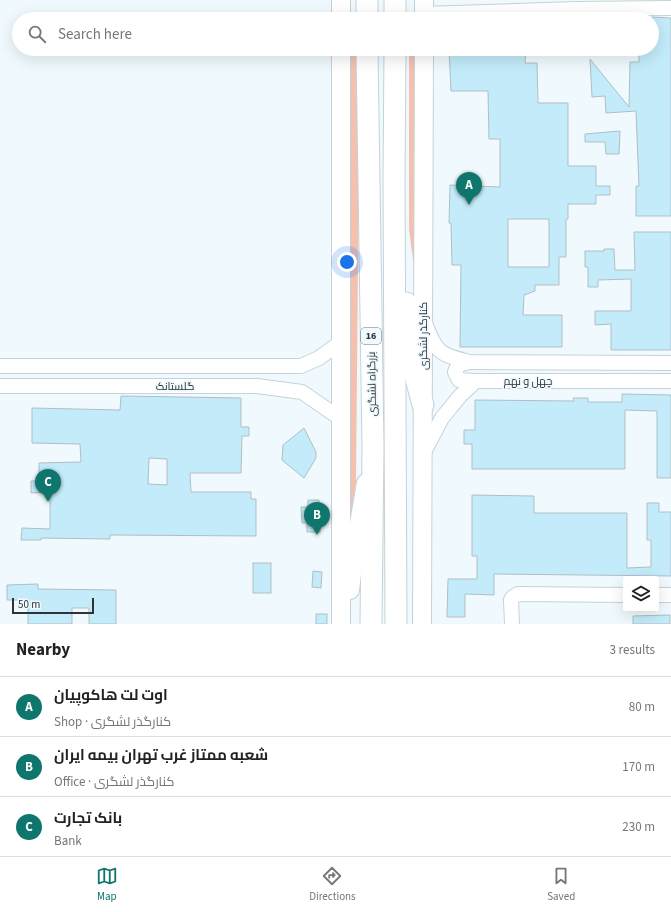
<!DOCTYPE html>
<meta charset="utf-8">
<style>
:root{--surface:#fff;--page:#f6f6f6;--text:#222;--muted:#767676;--line:#e0e0e0;--accent:#0f766e}
body{margin:0;font-family:"Source Sans 3",Cairo,sans-serif;background:var(--page);color:var(--text)}
.controls{position:absolute;right:12px;bottom:12px;display:grid;overflow:hidden;border-radius:4px;box-shadow:0 4px 16px #0002}
.controls button{width:36px;height:36px;display:grid;place-items:center;padding:0;border:0;border-bottom:1px solid var(--line);background:var(--surface);color:var(--text);font:20px sans-serif}
.scale{position:absolute;left:12px;bottom:10px;width:82px;box-sizing:border-box;padding-left:4px;border:2px solid #2d3336;border-top:0;font-size:11px;line-height:14px;white-space:nowrap;color:#2d3336;-webkit-text-stroke:3px #f0fafe;paint-order:stroke}
.you{position:absolute;left:347px;top:262px;width:14px;height:14px;margin:-10px;border:3px solid #fff;border-radius:50%;background:#1a73e8;box-shadow:0 0 0 6px #1a73e833}
.badge{display:grid;place-items:center;width:26px;height:26px;border-radius:50%;background:var(--accent);color:#fff;font-size:13px;font-weight:700}
.pin{position:absolute;translate:-50% -33px;filter:drop-shadow(0 1px 2px #0008)}
.pin::after{content:'';position:absolute;top:21px;width:14px;height:12px;background:inherit;clip-path:polygon(0 0,100% 0,50% 100%)}
.list{margin:0;padding:0;list-style:none}
h2{display:flex;justify-content:space-between;align-items:center;height:52px;margin:0;padding:0 16px;font-size:17px}
h2 small{font-size:13px;font-weight:400;color:var(--muted)}
.list li{display:grid;grid-template-columns:26px 1fr auto;gap:12px;align-items:center;box-sizing:border-box;height:60px;padding:0 16px;border-top:1px solid var(--line)}
.list b{display:block;font-size:15px;white-space:nowrap}
.list p{margin:0;font-size:13px;white-space:nowrap;color:var(--muted)}
.list em{font-size:13px;font-style:normal;color:var(--muted)}
.icon{flex:none;width:22px;height:22px;fill:none;stroke:currentColor;stroke-width:2;stroke-linecap:round;stroke-linejoin:round}
.map{position:relative;flex:none;width:671px;height:624px;overflow:hidden}
.search{position:absolute;background:var(--surface);box-shadow:0 4px 16px #0002;left:12px;right:12px;top:12px;height:44px;display:flex;align-items:center;gap:10px;box-sizing:border-box;padding:0 14px;border-radius:22px;color:var(--muted);font-size:15px}
.sheet{height:232px;background:var(--surface)}
nav{display:flex;justify-content:space-around;align-items:center;box-sizing:border-box;height:56px;border-top:1px solid var(--line);background:var(--surface);font-size:11px;color:var(--muted)}
nav a{display:grid;justify-items:center;gap:2px}
nav .on{color:var(--accent)}
.map>svg:first-child{display:block}
.green{fill:#f6c0af}
.building{fill:#c3ebf9;stroke:#afbfc4;fill-rule:evenodd}
.lines{fill:none;stroke-linecap:round;stroke-linejoin:round}
.minor-casing{stroke:#c3d3d9;stroke-width:16}
.major-casing{stroke:#c3d3d9;stroke-width:20}
.highway-casing{stroke:#c3d3d9;stroke-width:23}
.minor{stroke:#fff;stroke-width:14}
.major{stroke:#fff;stroke-width:18}
.highway{stroke:#fff;stroke-width:21}
.labels{text-anchor:middle;dominant-baseline:central;stroke-width:3.5;stroke-linejoin:round;paint-order:stroke}
.shield{fill:#f0fafe;stroke:#686f72;stroke-width:1}
.shield-label{font-size:10px;font-weight:bold;fill:#2d3336}
.street-label{font-size:11px;fill:#2d3336;stroke:#f0fafe}
</style>
<div class="map">
<svg width="671" height="624" viewBox="0 0 671 624">
<rect width="100%" height="100%" fill="#f0fafe"/>
<g class="green">
<polygon points="348,49 360,49 356,482 348,536"/>
<polygon points="409,49 419,49 418,300 409,229"/>
</g>
<g class="building">
<polygon points="652,17 671,18 671,216 636,216 636,186 639,186 636,111 606,113 605,96 592,97 590,59 629,107 630,62 639,62 639,49 652,49"/>
<path d="M449,49H526L525,63H537L538,103H568V166H596V186H610V195H596V204H568V219H566V257H559V285H535V291L524,295L523,315H562V347H460L461,265H452L451,223H449L450,185L500,187V139H489L488,91H451ZM508,219H549V267H508Z"/>
<polygon points="620,131 619,154 606,154 605,142 585,142 585,134"/>
<polygon points="634,232 671,232 671,350 611,350 611,324 595,325 595,311 631,311 631,279 598,280 598,287 588,287 588,267 585,267 585,251 604,251 604,249 614,249 615,270 635,270"/>
<polygon points="622,394 671,395 671,478 657,478 657,411 625,410 625,469 472,469 472,444 464,444 464,430 475,430 475,400 574,401 573,398 588,398 588,402 622,402"/>
<path d="M121,396L241,398V427H249V436H242L241,473H190L191,492H251V499H256V536L110,535V539L41,538V540H21L22,528L50,529V492L31,493V481H39V463L81,462L80,444L32,443V408L120,410ZM149,458L167,459V485L148,484Z"/>
<polygon points="304,428 316,452 316,458 304,478 282,460 283,445"/>
<polygon points="472,495 534,496 534,513 627,513 627,568 651,567 651,540 647,540 647,503 659,503 659,512 671,512 671,576 494,574 494,595 465,594 465,617 447,617 448,579 477,579 477,556 472,556"/>
<polygon points="308,500 319,500 319,506 323,511 323,521 320,524 320,532 307,532 307,523 302,523 301,507 308,507"/>
<rect x="253" y="563" width="18" height="30"/>
<polygon points="313,571 322,572 321,588 312,587"/>
<polygon points="38,584 38,589 116,590 116,624 89,624 89,608 72,608 72,624 28,624 28,600 7,600 7,585"/>
<rect x="316" y="614" width="11" height="10"/>
<polygon points="670,615 670,624 633,624 633,616"/>
</g>
<g class="lines">
<g class="minor-casing">
<g id="minor">
<polyline points="424,14 575,9 671,8"/>
<path d="M425,323C437,353 438,354 470,362L671,363"/>
<polyline points="470,362 458,365 455,372 459,380 476,381 671,381"/>
<polyline points="0,366 301,366 319,358 341,342"/>
<polyline points="0,386 257,386 302,392 341,419"/>
<polyline points="423,454 442,418 460,396 476,381"/>
<polyline points="656,595 671,595"/>
<polyline points="512,624 511,600 513,597 518,594 626,595"/>
</g>
</g>
<g class="major-casing">
<g id="major">
<polyline points="341,19 341,0"/>
<polyline points="424,19 424,0"/>
<polyline points="350,590 356,541 366,483"/>
<polyline points="341,624 341,49"/>
<polyline points="422,624 424,49"/>
</g>
</g>
<g class="highway-casing">
<g id="highway">
<polyline points="367,19 367,0"/>
<polyline points="395,19 395,0"/>
<polyline points="367,49 373,447 371,624"/>
<polyline points="395,49 394,179 396,624"/>
<polyline points="406,303 413,367 423,405"/>
</g>
</g>
<use href="#minor" class="minor"/>
<use href="#major" class="major"/>
<use href="#highway" class="highway"/>
</g>
<g class="labels">
<rect class="shield" x="361" y="328" width="20" height="16" rx="3"/>
<g class="shield-label">
<text x="371" y="336">16</text>
</g>
<g class="street-label">
<text transform="translate(423 336) rotate(-90)">کنارگذر لشگری</text>
<text x="528" y="381">چهل و نهم</text>
<text transform="translate(372 384) rotate(-91)">بزرگراه لشگری</text>
<text x="175" y="386">گلستانک</text>
</g>
</g>
</svg>
<div class="controls">
<button><svg class="icon" aria-label="layers" viewBox="0 0 24 24"><path d="M12 4l9 5-9 5-9-5zM3 14l9 5 9-5"/></svg></button>
</div>
<div class="scale">50 m</div>
<div class="you"></div>
<div class="pin badge" style="left:469px;top:205px">A</div>
<div class="pin badge" style="left:317px;top:535px">B</div>
<div class="pin badge" style="left:48px;top:502px">C</div>
<div class="search"><svg class="icon" aria-label="search" viewBox="0 0 24 24"><circle cx="10" cy="10" r="6"/><path d="M15 15l6 6"/></svg>Search here</div>
</div>
<section class="sheet">
<h2>Nearby<small>3 results</small></h2>
<ul class="list">
<li><span class="badge">A</span><div><b>اوت لت هاکوپیان</b><p>Shop · کنارگذر لشگری</p></div><em>80 m</em></li>
<li><span class="badge">B</span><div><b>شعبه ممتاز غرب تهران بیمه ایران</b><p>Office · کنارگذر لشگری</p></div><em>170 m</em></li>
<li><span class="badge">C</span><div><b>بانک تجارت</b><p>Bank</p></div><em>230 m</em></li>
</ul>
</section>
<nav>
<a class="on"><svg class="icon" aria-label="map" viewBox="0 0 24 24"><path d="M3 6l6-2 6 2 6-2v14l-6 2-6-2-6 2zM9 4v14M15 6v14"/></svg>Map</a>
<a><svg class="icon" aria-label="directions" viewBox="0 0 24 24"><path d="M12 3l9 9-9 9-9-9zM9 14v-3h6M13 9l2 2-2 2"/></svg>Directions</a>
<a><svg class="icon" aria-label="saved" viewBox="0 0 24 24"><path d="M7 4h10v16l-5-4-5 4z"/></svg>Saved</a>
</nav>
